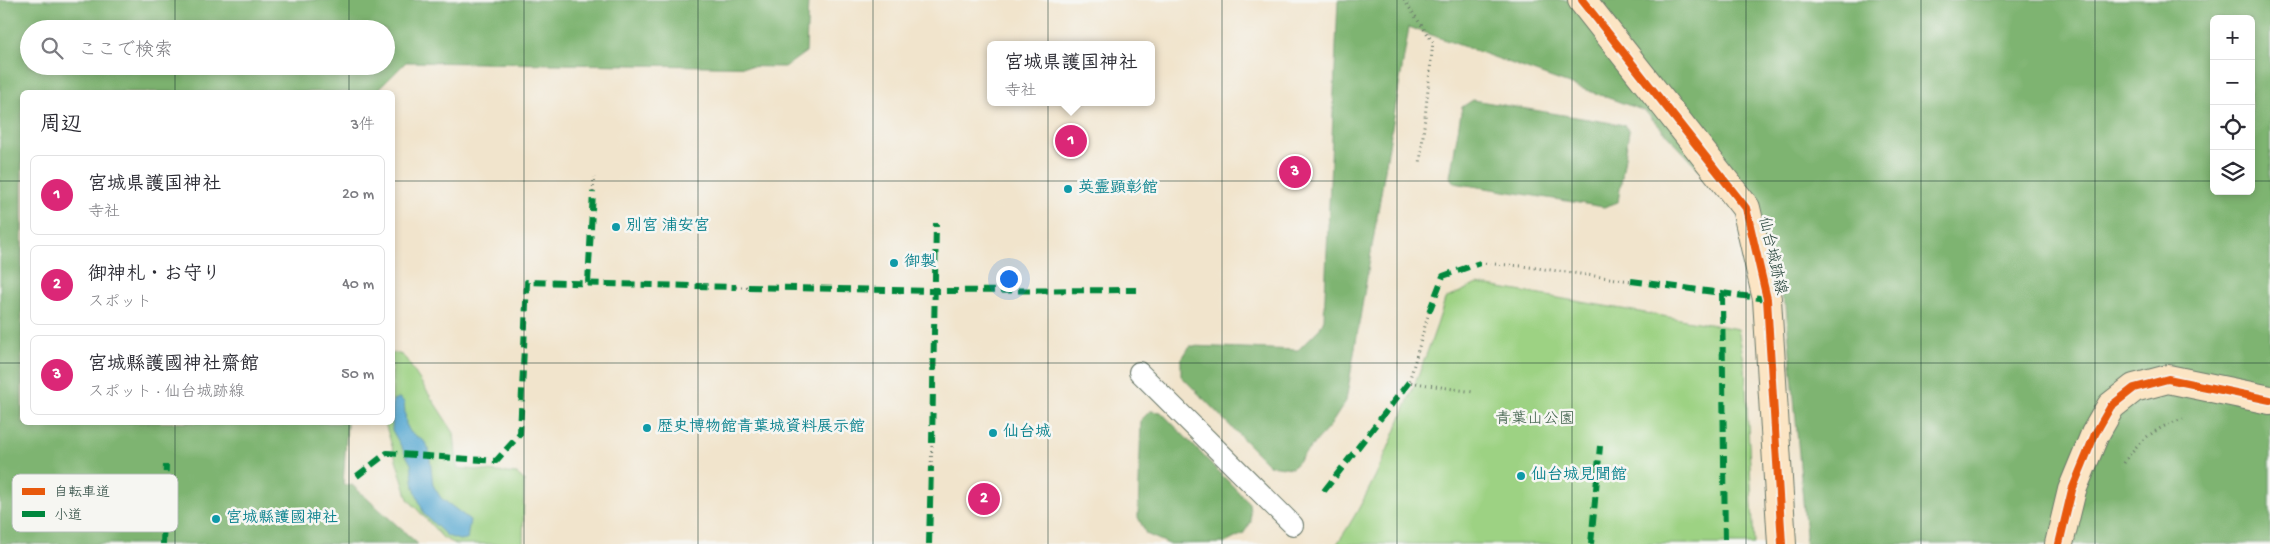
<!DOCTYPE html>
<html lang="ja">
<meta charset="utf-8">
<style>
:root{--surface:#fff;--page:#f7f7f7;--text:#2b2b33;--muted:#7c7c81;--line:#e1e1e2;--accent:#db2777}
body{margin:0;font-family:"Gochi Hand","Klee One",sans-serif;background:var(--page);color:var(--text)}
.controls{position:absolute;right:15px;top:15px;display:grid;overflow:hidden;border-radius:8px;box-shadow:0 2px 8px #0003}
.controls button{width:45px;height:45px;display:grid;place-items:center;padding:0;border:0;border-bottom:1px solid var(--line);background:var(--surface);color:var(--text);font:25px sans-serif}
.you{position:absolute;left:1008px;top:278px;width:18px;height:18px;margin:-12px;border:4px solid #fff;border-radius:50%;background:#1a73e8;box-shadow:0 0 0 8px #1a73e833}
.badge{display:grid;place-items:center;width:32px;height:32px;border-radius:50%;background:var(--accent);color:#fff;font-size:16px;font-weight:700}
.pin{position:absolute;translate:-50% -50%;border:2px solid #fff;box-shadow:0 1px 5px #0006}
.popup{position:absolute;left:987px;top:41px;width:168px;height:65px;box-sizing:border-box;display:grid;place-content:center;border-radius:8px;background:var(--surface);filter:drop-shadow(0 1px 4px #0005);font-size:16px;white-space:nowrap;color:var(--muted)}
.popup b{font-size:19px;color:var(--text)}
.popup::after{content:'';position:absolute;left:50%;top:100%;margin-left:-10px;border:10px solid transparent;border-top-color:var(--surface)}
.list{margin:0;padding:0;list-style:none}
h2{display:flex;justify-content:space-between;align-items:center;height:65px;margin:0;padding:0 20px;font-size:21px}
h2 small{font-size:16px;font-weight:400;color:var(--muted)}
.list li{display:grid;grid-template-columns:32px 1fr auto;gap:15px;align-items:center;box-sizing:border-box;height:80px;margin:0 10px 10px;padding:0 10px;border:1px solid var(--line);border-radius:8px}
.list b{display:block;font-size:19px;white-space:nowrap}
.list p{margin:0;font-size:16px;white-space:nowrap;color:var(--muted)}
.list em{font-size:16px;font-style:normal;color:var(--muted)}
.icon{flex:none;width:28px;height:28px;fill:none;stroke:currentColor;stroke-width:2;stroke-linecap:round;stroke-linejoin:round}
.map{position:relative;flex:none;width:2270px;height:544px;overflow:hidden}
.search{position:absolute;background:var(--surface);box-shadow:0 2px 8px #0003;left:20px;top:20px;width:375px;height:55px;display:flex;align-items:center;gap:12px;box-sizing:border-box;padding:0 18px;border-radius:28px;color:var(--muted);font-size:19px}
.panel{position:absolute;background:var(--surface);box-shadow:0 2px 8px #0003;left:20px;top:90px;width:375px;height:335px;border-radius:8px}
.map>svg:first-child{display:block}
.green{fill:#9dd283;stroke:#5e885c}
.forest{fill:#7eb471;stroke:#4e7852;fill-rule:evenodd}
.water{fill:#57a8d2;stroke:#3b7283}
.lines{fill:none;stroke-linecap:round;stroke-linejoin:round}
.lane-casing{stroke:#687769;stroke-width:22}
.secondary-casing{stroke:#687769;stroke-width:30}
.path{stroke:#687769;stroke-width:3;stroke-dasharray:1 4;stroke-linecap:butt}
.lane{stroke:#fff;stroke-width:20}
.secondary{stroke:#fce5c4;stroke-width:28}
.quiet{stroke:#00873e;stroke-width:6;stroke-dasharray:12 6;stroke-linecap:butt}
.cycleway-casing{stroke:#f6f6f2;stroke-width:11}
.cycleway{stroke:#e8590c;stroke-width:8}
.grid{fill:none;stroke:#1f3d34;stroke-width:1;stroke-opacity:0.55}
.culture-dot{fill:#0f9aa8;stroke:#f6f6f2;stroke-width:2}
.labels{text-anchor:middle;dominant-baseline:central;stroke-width:5;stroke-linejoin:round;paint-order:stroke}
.culture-label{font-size:16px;font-weight:bold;fill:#0d838f;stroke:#f6f6f2;text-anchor:start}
.street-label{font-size:16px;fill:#1f3d34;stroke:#f6f6f2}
.park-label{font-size:16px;fill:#385b44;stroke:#f6f6f2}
.key{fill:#f6f6f2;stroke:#b6beb9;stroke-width:1}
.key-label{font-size:14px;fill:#1f3d34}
</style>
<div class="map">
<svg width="2270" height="544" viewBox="0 0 2270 544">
<rect width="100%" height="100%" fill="#f6f6f2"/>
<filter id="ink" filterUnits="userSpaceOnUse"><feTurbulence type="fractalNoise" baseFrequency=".02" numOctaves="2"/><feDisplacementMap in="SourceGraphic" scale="10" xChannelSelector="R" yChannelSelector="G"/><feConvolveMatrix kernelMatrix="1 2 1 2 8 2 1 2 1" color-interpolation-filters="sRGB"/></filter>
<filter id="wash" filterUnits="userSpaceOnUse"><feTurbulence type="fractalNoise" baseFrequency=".0096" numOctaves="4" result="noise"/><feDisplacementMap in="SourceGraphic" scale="20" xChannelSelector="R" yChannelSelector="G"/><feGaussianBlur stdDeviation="1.12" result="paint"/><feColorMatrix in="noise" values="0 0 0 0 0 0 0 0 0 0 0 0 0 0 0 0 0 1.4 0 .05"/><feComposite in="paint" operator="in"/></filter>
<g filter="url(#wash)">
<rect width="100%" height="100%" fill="#f1e4cc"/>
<g class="green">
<path d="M1477,284L1738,329L1745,366L1754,544H1337C1367,500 1387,452 1407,403C1421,368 1435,335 1445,299Z"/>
<polygon points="395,353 402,355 406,359 454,433 457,468 517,474 524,480 523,544 456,544 443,538 408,499 385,423 392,422 392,354"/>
</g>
<g class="forest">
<path d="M0,0H808L806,52L785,67L406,62L376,92H22V422L347,423L343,485H352L418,544H0ZM29,29H386V66H29Z"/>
<path d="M1338,0H2270V544H1805L1806,535L1786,306L1736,209L1645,111L1409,27L1346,401L1330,426L1292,468L1269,465L1181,376V360L1190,346L1298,350L1320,328L1324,319ZM2214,19H2251V191H2214Z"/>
<polygon points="1473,100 1624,125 1629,131 1618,202 1604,207 1454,183 1450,177 1462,107"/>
<polygon points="1150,411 1161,412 1249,503 1251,522 1243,534 1225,543 1169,544 1146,534 1138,517 1141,420"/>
</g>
<polygon class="water" points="399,398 404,402 406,424 410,432 424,441 429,449 433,485 441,498 470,520 467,539 459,540 447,536 424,514 414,488 411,464 392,430 393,400"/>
</g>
<g filter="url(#ink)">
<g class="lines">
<g class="lane-casing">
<polyline id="lane" points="1139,372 1293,525"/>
</g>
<g class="secondary-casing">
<g id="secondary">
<polyline points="1582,0 1746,208 1767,299 1782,544"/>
<polyline points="2059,544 2072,490 2095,434 2111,406 2134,388 2168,379 2270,400"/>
</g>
</g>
<g class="path">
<polyline points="1404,0 1433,42 1420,164"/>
<polyline points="593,192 594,177"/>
<polyline points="1480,263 1522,266 1631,281"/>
<polyline points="736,287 748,287"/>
<polyline points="1429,312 1409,382 1473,392"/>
<path d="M2124,463C2138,440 2157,427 2183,419"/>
<polyline points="931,467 932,443"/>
</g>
<use href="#lane" class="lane"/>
<use href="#secondary" class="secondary"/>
<g class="quiet">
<polyline points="1631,281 1767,299"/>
<polyline points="588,283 593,192"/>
<polyline points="748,287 933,291 1137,290"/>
<polyline points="1722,293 1725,544"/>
<polyline points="1429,312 1443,276 1480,263"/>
<polyline points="932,443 936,223"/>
<polyline points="357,476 387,453 496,461 520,434 527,282 736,287"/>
<polyline points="1324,491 1409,382"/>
<polyline points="163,544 166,465"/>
<polyline points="929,544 931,467"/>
<polyline points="1591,544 1600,446"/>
</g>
<g class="cycleway-casing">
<g id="cycleway">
<polyline points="1582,0 1746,208 1767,299 1782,544"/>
<polyline points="2059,544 2072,490 2095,434 2111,406 2134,388 2168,379 2270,400"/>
</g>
</g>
<use href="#cycleway" class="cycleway"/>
</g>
</g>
<path class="grid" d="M175,0V29M349,0V29M524,0V544M698,0V544M873,0V544M1048,0V544M1222,0V544M1397,0V544M1572,0V544M1746,0V544M1921,0V544M2095,0V544M175,66V92M349,66V92M0,181H22M392,181H2214M2251,181H2270M0,363H22M392,363H2270M175,422V544M349,422V544"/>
<g class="culture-dot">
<circle cx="1068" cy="189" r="5"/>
<circle cx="616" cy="227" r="5"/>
<circle cx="894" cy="263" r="5"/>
<circle cx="647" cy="428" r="5"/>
<circle cx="993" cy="433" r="5"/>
<circle cx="1521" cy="476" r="5"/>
<circle cx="216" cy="519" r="5"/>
</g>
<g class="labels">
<g class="culture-label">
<text x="1078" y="189">英霊顕彰館</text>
<text x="626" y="227">別宮 浦安宮</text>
<text x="904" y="263">御製</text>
<text x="657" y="428">歴史博物館青葉城資料展示館</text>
<text x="1003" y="433">仙台城</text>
<text x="1531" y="476">仙台城見聞館</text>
<text x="226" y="519">宮城縣護國神社</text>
</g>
<g class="street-label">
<text transform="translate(1771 256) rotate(77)">仙台城跡線</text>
</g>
<g class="park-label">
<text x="1535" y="420">青葉山公園</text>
</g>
</g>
<rect x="12" y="474" width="166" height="58" rx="8" class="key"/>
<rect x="22" y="488" width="23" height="7" fill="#e8590c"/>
<rect x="22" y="511" width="23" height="6" fill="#00873e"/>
<g class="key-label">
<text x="54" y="496">自転車道</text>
<text x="54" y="519">小道</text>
</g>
</svg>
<div class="controls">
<button>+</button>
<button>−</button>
<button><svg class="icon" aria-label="locate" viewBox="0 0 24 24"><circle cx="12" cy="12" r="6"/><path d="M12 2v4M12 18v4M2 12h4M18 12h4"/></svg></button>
<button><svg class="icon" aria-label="layers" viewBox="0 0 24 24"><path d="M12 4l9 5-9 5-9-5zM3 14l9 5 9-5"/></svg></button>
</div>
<div class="you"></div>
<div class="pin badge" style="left:1071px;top:141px">1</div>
<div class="popup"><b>宮城県護国神社</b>寺社</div>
<div class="pin badge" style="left:984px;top:499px">2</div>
<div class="pin badge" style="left:1295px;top:172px">3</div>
<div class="search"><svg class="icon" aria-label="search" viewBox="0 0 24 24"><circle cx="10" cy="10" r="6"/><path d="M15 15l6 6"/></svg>ここで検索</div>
<section class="panel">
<h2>周辺<small>3件</small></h2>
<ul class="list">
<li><span class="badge">1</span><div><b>宮城県護国神社</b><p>寺社</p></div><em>20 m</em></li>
<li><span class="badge">2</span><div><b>御神札・お守り</b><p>スポット</p></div><em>40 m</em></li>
<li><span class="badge">3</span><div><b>宮城縣護國神社齋館</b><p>スポット · 仙台城跡線</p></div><em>50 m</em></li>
</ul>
</section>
</div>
